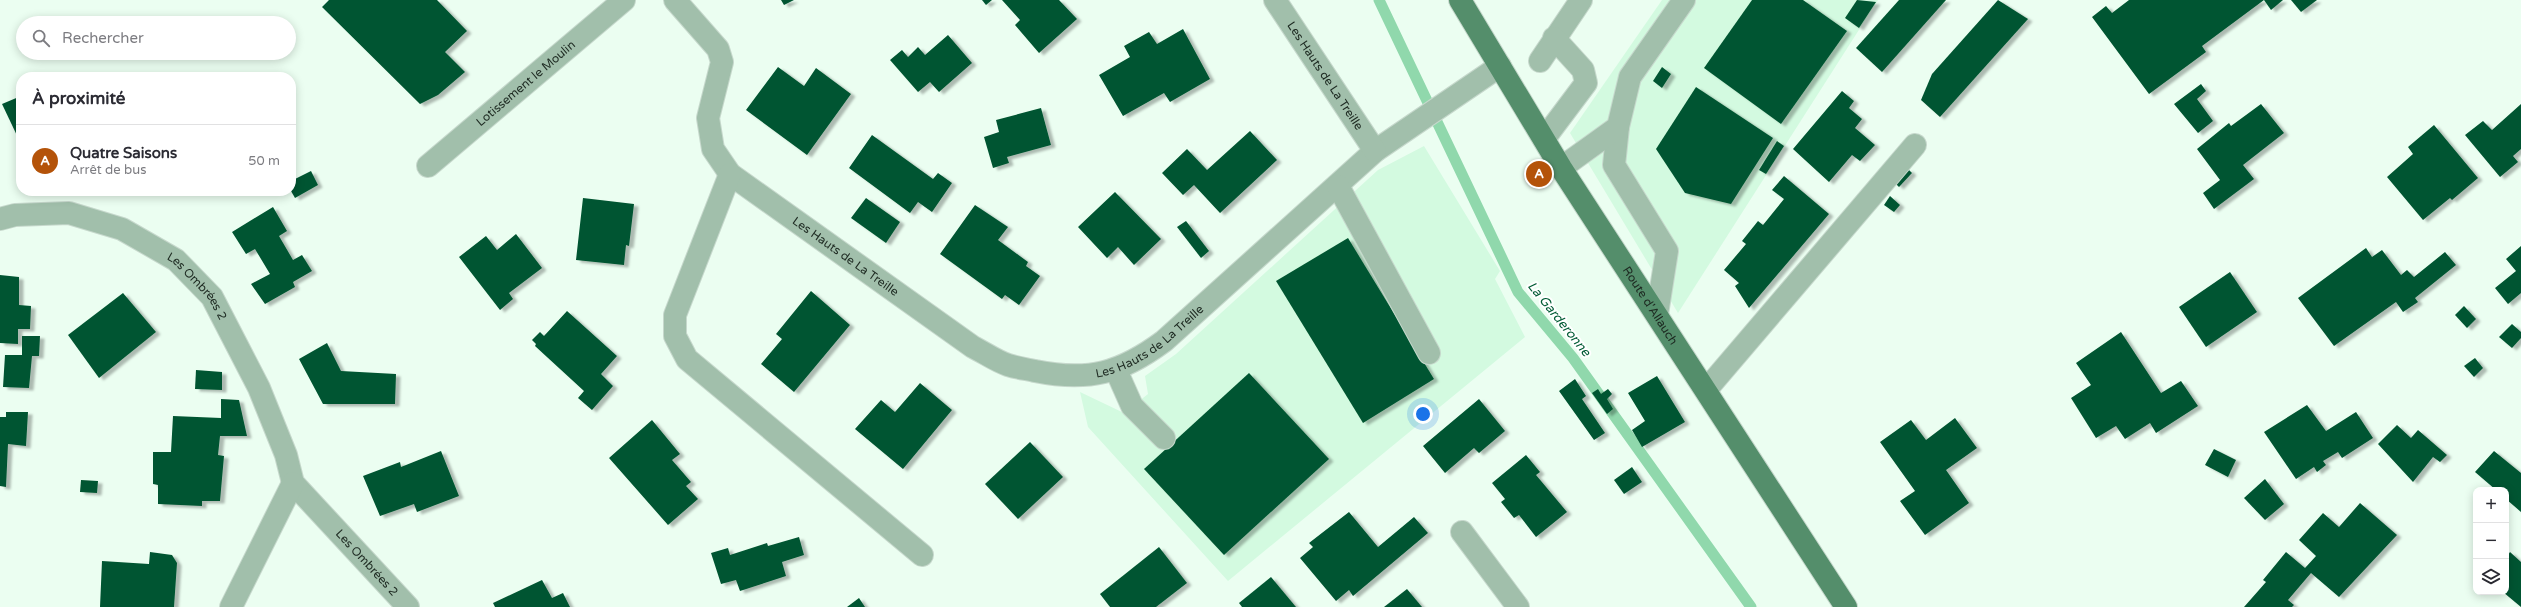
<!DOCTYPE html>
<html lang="fr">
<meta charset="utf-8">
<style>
:root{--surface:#fff;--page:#f2f2f3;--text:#2b2b33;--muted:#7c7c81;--line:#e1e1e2;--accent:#b45309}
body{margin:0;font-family:"Varela Round",sans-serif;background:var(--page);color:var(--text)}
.controls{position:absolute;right:12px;bottom:12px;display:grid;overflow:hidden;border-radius:8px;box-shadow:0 2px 10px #0003}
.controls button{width:36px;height:36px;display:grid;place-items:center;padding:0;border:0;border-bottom:1px solid var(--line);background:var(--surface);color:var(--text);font:20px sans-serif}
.you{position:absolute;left:1423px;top:414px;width:14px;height:14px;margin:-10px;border:3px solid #fff;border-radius:50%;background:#1a73e8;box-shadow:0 0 0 6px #1a73e833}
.badge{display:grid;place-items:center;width:26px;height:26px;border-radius:50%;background:var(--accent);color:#fff;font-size:13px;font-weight:700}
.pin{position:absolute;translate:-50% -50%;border:2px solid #fff;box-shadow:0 1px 4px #0006}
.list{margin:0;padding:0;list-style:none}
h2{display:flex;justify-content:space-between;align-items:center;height:52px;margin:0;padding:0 16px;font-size:17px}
h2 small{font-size:13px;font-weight:400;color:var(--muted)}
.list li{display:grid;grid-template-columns:26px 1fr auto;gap:12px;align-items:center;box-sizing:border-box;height:72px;padding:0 16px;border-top:1px solid var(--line)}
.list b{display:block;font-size:15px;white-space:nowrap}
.list p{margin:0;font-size:13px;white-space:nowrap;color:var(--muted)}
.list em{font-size:13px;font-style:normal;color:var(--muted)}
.icon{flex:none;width:22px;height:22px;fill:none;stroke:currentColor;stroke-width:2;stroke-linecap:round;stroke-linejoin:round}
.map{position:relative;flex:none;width:2521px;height:607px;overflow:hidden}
.search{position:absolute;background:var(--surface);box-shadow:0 2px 10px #0003;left:16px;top:16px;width:280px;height:44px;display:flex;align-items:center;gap:10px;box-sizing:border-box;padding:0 14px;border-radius:22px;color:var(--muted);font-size:15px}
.panel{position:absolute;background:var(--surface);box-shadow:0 2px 10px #0003;left:16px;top:72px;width:280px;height:124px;border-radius:16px}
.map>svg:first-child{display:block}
.built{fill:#d3fae0}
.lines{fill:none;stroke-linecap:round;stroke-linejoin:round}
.stream{stroke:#90d8ac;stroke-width:11}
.building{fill:#005531;filter:url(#shadow)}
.minor-casing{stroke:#c6d8cc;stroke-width:24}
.major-casing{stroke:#c6d8cc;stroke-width:24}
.minor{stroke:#a1bfab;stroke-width:22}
.major{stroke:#548e6b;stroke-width:22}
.labels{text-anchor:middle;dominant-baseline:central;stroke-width:4;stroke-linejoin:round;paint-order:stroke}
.street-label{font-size:12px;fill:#1d2921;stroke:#fff}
.water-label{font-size:13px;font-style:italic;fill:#005b34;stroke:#fff}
</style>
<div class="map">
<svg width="2521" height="607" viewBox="0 0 2521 607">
<defs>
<filter id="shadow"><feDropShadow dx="4.5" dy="2.5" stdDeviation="1" flood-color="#0004"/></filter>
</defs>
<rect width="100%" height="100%" fill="#ebfef1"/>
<g class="built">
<polygon points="1662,0 1878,0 1678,313 1570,133"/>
<polygon points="1424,146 1500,271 1495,279 1525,337 1228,581 1088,427 1080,392 1124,413 1148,394 1145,376 1176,354 1378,170"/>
</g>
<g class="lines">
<polyline class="stream" points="1379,0 1518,292 1573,358 1751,607"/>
</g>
<g class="building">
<polygon points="329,0 437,0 467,31 445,52 465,72 438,95 420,104 322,7"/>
<polygon points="781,0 794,0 784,5"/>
<polygon points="982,0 992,0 986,5"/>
<polygon points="1002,0 1059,0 1077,19 1039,53 1015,25 1020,20"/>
<polygon points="1752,0 1803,0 1847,31 1781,124 1704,68"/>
<polygon points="1857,0 1876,2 1859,28 1845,18"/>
<polygon points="1899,0 1946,0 1882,72 1856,48"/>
<polygon points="1998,0 2028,19 1940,117 1921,100 1932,74"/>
<polygon points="2129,0 2264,0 2202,46 2206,52 2149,94 2092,17 2106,6 2112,13"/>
<polygon points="2264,0 2283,0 2271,10"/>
<polygon points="2291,0 2317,0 2301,12"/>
<polygon points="1183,29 1210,79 1170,102 1164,93 1123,116 1099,75 1130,57 1124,46 1149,32 1157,44"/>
<polygon points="948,35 972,63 939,92 930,82 918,92 890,60 902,50 908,57 918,47 925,55"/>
<polygon points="778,67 804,86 816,68 851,94 807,155 746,110"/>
<polygon points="1662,67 1671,74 1662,88 1653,81"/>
<polygon points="2201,84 2206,91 2197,99 2213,121 2198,133 2174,104"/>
<polygon points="1696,87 1773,138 1731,204 1685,193 1656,149"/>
<polygon points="1842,91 1854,101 1849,108 1862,119 1855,128 1875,145 1860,161 1852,155 1829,182 1793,149"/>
<polygon points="21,96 21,144 2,104"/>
<polygon points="2261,104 2284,133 2243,165 2254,179 2214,209 2203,193 2220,180 2197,149 2229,123 2231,126"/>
<polygon points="2521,104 2521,149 2513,156 2518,162 2500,177 2465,135 2483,121 2492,130"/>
<polygon points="1041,108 1051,145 1007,157 1009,163 993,168 984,137 999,132 996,120"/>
<polygon points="2434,125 2478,178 2452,200 2450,198 2423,220 2387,177 2413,154 2408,147"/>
<polygon points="1250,131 1277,160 1220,213 1194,185 1183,195 1162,173 1187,149 1207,170"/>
<polygon points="872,135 933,179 938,173 952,183 932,212 918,202 910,213 849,168"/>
<polygon points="1777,141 1784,146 1766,174 1759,170"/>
<polygon points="1908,169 1912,173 1899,187 1892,180"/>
<polygon points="311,171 318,185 295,198 291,191 291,181"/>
<polygon points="1784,176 1829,214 1749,308 1735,286 1739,283 1724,270 1746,244 1742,241 1758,221 1763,225 1784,199 1772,190"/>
<polygon points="1115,192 1161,239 1134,265 1118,247 1107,258 1078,227"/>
<polygon points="1890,196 1900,205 1894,212 1884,205"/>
<polygon points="583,198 634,204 629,246 626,245 624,265 576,260"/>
<polygon points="866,198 900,222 886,243 851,218"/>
<polygon points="975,205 1008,227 998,240 1028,262 1026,266 1040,276 1019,305 1005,295 1002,299 940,254"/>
<polygon points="273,207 287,231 279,236 293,260 302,255 312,271 293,282 295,287 265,304 251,284 270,274 255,249 246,254 232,232"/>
<polygon points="1186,221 1209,251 1201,258 1177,227"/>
<polygon points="516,234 542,268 509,293 513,299 500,310 459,257 486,236 497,250"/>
<polygon points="1348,238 1434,379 1363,423 1276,281"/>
<polygon points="2521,246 2521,293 2508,304 2495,288 2516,271 2506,259"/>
<polygon points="2366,248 2372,257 2382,250 2401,275 2407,270 2414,277 2445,252 2456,265 2415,298 2418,302 2403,312 2396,302 2334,346 2298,298"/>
<polygon points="2230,272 2257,312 2206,347 2179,307"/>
<polygon points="0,275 19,277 19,305 31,306 30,329 18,329 18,344 0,343"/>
<polygon points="811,291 850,325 794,392 761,364 782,339 776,334"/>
<polygon points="123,293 156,332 99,378 68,335"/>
<polygon points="2464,306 2476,319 2467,328 2455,315"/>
<polygon points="567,311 617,356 601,374 613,386 592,410 578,398 584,391 535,346 536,344 532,340 540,332 544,336"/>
<polygon points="2512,324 2521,332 2521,338 2512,348 2499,337"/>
<polygon points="2121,332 2161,393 2181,381 2198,406 2156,433 2150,423 2125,439 2116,426 2096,438 2071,398 2091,385 2076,363"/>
<polygon points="22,336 40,336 39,356 32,356 29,388 3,387 5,355 22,355"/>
<polygon points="327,343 341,371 396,374 395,404 323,404 299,359"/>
<polygon points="2475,358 2483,368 2474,377 2464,366"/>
<polygon points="196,370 222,372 222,390 195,389"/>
<polygon points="1249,373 1329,459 1224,555 1144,469"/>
<polygon points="1657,376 1685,422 1642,447 1632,430 1645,421 1628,393"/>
<polygon points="1575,379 1586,396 1582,399 1605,433 1594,440 1559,391"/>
<polygon points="920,383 952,410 903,469 855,429 881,400 895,412"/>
<polygon points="1598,389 1601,394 1608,389 1612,394 1607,399 1613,409 1607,414 1592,393"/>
<polygon points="221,399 239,400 247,436 220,436 218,455 224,456 220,501 202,501 202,506 158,504 158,485 153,484 153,452 171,452 173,416 221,418"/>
<polygon points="1479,399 1505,431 1479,453 1474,448 1445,473 1423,446"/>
<polygon points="2307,405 2326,431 2356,412 2373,438 2342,458 2338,452 2323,461 2326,465 2317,472 2314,467 2296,479 2264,432"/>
<polygon points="6,412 28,412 26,446 8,444 6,487 0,486 0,417 6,417"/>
<polygon points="1955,418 1977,448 1946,470 1969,503 1925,535 1900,501 1915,491 1880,442 1911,420 1926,440"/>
<polygon points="652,420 680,454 672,460 691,482 686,486 698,499 668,525 609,458"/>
<polygon points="2397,425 2411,438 2418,430 2447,455 2440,462 2433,457 2413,482 2378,444"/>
<polygon points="1030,442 1063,477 1018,519 985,484"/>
<polygon points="2214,449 2236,460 2228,477 2205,465"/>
<polygon points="441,451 459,496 417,512 414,504 380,516 363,476 400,462 401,467"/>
<polygon points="2494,451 2521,473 2521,512 2506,499 2506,490 2496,490 2475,472"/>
<polygon points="1526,455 1540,472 1536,475 1567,512 1536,537 1519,515 1514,518 1501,502 1505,499 1492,483"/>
<polygon points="1632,467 1642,482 1624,494 1614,480"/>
<polygon points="2265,479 2284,504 2265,520 2244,498"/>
<polygon points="81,480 98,481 97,493 80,492"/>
<polygon points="2360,503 2397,535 2339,597 2311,573 2288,600 2294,605 2292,607 2244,607 2266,582 2263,580 2286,552 2305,568 2316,556 2299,540 2323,513 2339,527"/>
<polygon points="1349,512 1378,547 1414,517 1428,533 1353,596 1349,590 1336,601 1300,558 1313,547 1309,543"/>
<polygon points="799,537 804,555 782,562 786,576 740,591 736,580 721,584 711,553 728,548 730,555 767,543 768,546"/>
<polygon points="1159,547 1187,583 1156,607 1110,607 1100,594"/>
<polygon points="150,552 172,555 177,563 174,607 100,607 102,561 149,564"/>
<polygon points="2510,552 2521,562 2521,607 2503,592 2506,592 2506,558"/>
<polygon points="1271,577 1296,607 1242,607 1239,603"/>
<polygon points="542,580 552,598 563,593 570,607 495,607 493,603"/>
<polygon points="1407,589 1422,607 1384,607"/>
<polygon points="859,598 865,607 847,607"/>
</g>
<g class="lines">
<g class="minor-casing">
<g id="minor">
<path id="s1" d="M675,0L718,49L722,62L708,118L713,149L730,174L973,347C985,353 996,361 1008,365C1017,368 1027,369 1035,371C1089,382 1121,373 1164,341L1375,151L1500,66"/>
<path id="s2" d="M1275,0L1375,151"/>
<polyline points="1540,61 1581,0"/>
<polyline points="1618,127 1614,165 1667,251 1657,314"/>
<polyline points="1544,139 1586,83 1583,70 1554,38"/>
<path id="s3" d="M428,166L624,0"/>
<polyline points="1561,168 1618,127 1630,77 1684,0"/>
<polyline points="730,174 675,315 675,336 687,359 922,555"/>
<polyline points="1338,186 1429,353"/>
<path id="s4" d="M0,219L15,215L69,213L122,229L176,260L212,297L259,388L286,455L293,483L408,607"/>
<polyline points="1116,370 1132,406 1164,438"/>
<polyline points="1706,390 1915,145"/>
<polyline points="1462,532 1518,607"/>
<polyline points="231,607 293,483"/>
</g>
</g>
<g class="major-casing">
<g id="major">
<path id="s5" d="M1460,0L1561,168L1846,607"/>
</g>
</g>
<use href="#minor" class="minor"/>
<use href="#major" class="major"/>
</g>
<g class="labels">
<g class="street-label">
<text stroke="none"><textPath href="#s2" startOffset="91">Les Hauts de La Treille</textPath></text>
<text stroke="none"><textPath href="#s3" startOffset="128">Lotissement le Moulin</textPath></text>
<text stroke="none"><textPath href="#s1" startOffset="340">Les Hauts de La Treille</textPath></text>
<text stroke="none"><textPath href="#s4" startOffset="221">Les Ombrées 2</textPath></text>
<text stroke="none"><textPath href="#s5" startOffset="360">Route d'Allauch</textPath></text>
<text stroke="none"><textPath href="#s1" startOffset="688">Les Hauts de La Treille</textPath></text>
<text stroke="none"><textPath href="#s4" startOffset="551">Les Ombrées 2</textPath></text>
</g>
<g class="water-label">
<text transform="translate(1559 319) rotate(51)">La Garderonne</text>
</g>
</g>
</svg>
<div class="controls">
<button>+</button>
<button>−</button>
<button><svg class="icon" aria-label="layers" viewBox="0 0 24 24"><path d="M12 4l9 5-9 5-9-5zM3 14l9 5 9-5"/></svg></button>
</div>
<div class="you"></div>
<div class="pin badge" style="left:1539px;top:174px">A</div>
<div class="search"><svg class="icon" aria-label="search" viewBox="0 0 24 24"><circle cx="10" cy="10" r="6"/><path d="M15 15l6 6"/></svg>Rechercher</div>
<section class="panel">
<h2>À proximité<small></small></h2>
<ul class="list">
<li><span class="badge">A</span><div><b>Quatre Saisons</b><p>Arrêt de bus</p></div><em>50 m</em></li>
</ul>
</section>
</div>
